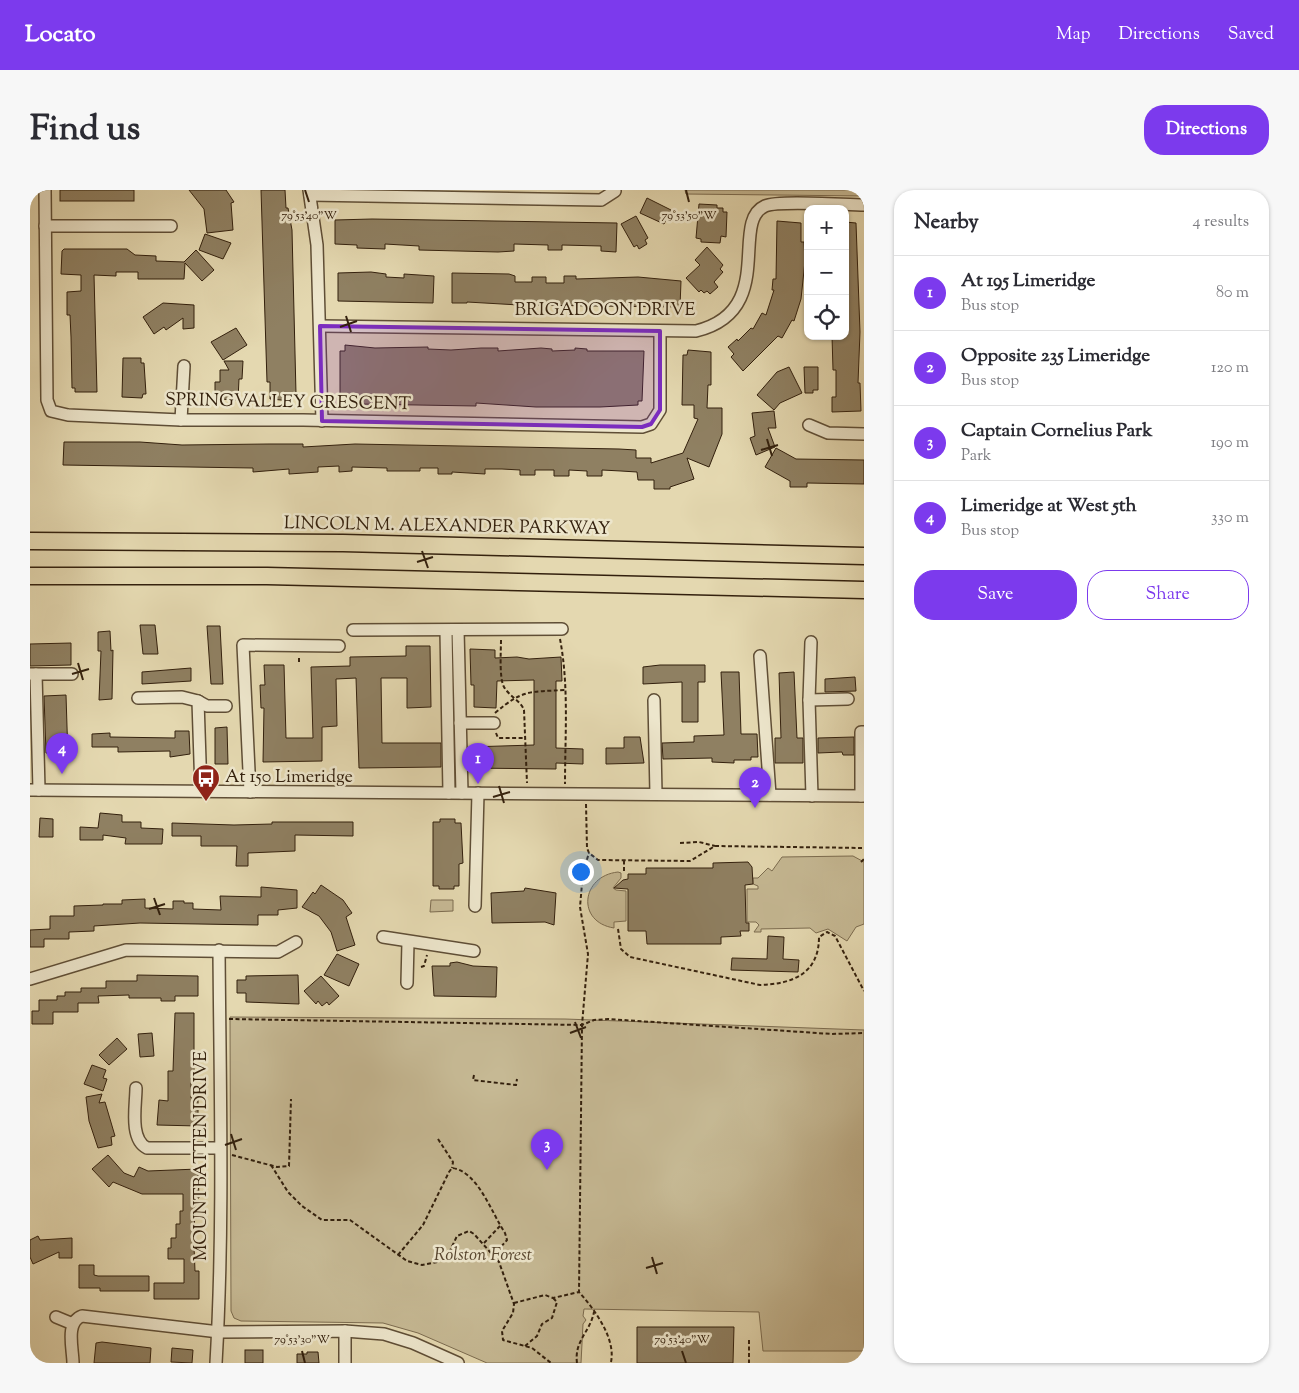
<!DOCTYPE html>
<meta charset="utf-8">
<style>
:root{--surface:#fff;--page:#f7f7f7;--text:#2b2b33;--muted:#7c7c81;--line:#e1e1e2;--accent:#7c3aed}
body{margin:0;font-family:"Sorts Mill Goudy",serif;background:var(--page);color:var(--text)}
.controls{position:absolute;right:15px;top:15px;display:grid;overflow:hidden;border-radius:10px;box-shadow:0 1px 4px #0004}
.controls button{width:45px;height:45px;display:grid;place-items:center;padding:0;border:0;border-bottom:1px solid var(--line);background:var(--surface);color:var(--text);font:25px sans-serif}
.you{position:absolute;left:550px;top:681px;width:18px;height:18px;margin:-12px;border:4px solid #fff;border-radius:50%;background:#1a73e8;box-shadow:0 0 0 8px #1a73e833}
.badge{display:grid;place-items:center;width:32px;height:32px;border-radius:50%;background:var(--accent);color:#fff;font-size:16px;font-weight:700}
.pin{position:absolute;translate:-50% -41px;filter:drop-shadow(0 1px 2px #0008)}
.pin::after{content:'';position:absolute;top:26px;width:18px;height:15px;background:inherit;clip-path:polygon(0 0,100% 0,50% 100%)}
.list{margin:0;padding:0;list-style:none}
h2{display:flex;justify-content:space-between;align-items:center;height:65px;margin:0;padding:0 20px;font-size:21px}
h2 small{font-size:16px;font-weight:400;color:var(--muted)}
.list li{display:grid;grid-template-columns:32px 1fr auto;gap:15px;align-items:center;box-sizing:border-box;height:75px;padding:0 20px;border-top:1px solid var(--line)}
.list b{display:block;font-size:19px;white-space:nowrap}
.list p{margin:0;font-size:16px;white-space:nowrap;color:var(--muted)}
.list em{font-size:16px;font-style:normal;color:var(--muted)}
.actions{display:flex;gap:10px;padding:15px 20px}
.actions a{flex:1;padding:11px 0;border:1px solid var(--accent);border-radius:20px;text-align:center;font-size:18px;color:var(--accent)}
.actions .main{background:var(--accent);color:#fff}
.icon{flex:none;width:28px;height:28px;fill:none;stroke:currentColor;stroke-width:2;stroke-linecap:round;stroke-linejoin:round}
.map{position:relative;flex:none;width:834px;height:1173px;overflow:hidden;border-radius:20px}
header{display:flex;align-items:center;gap:30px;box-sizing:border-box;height:70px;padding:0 25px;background:var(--accent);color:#fff}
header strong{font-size:24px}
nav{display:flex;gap:28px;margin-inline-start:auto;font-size:18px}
.intro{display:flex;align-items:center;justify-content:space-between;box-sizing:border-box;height:120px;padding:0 30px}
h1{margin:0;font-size:35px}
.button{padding:12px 22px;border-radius:20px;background:var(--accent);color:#fff;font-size:18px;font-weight:700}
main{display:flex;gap:30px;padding:0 30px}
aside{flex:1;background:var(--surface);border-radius:20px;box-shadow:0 1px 4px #0004}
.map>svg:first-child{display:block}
.green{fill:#c6b994;stroke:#7c6c50}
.building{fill:#8f8062;stroke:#33200d}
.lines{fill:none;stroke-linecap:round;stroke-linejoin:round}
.minor-casing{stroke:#5f4e36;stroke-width:14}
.highway-casing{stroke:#33200d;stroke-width:19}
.path{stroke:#33200d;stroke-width:2;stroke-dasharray:4 2.5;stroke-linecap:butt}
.minor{stroke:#ede6cc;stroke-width:11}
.highway{stroke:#e4d8b0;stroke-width:16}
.marked{fill:#7b2cbf;fill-opacity:0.2;stroke:#7b2cbf;stroke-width:4;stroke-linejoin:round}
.ticks{fill:none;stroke:#33200d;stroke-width:2}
.labels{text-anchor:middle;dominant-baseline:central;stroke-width:5;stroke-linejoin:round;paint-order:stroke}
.street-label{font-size:18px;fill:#33200d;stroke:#ede6cc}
.poi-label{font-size:18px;fill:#33200d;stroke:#ede6cc;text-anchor:start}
.park-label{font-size:18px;font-style:italic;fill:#58462f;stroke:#ede6cc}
.ticks-label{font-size:12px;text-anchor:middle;fill:#33200d;stroke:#ede6cc;stroke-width:5;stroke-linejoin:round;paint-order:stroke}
</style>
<header>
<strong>Locato</strong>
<nav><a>Map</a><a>Directions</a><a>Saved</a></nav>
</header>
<div class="intro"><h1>Find us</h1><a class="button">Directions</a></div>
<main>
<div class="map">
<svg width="834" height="1173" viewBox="0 0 834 1173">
<rect width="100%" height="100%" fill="#e4d8b0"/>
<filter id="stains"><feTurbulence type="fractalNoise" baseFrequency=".004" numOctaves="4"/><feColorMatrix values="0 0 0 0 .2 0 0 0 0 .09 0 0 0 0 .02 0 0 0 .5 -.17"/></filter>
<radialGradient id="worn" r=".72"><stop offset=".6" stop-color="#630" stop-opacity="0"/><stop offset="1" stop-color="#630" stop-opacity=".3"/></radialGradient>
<g class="green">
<polygon points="655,0 834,0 834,6 656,4"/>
<polygon points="823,666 834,672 834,734 826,737 817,751 798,739 786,743 780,738 731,739 731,742 724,742 729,735 726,732 717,732 717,699 728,699 728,696 723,694 723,688 728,688 738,678 742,681 752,667"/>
<path d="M588,682L591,683V688L583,698L586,700L596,701V731L584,732V738C546,732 551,686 588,682Z"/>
<polygon points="401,710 423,710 423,721 400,722"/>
<polygon points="200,827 535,829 834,840 834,1161 733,1161 729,1122 554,1119 553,1126 556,1130 553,1134 551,1173 457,1173 388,1143 353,1133 211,1131 204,1128 201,1121"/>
</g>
<g class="building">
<rect x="30" y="0" width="74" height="11"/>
<polygon points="159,0 196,0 204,12 201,13 203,40 177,43 174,19"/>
<polygon points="231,0 255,0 256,18 258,18 262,40 266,204 262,204 262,211 240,209 240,192 237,192"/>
<polygon points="617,8 641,20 634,34 610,23"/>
<polygon points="669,14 687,15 687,18 693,18 693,22 697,22 696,47 691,46 690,53 671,52 671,49 666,48"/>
<polygon points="606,26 618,48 615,50 617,54 609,59 607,55 604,57 591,34"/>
<polygon points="342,29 587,33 586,62 571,61 571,56 532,55 532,60 518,60 518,55 484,54 484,61 468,62 389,60 389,56 355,54 355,59 327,58 327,55 305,54 305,30"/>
<polygon points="747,31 771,33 771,52 774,52 775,71 771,109 764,131 762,130 752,148 748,146 713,181 701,167 704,164 698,157 707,149 708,151 721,138 723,139 732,123 736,125 744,100 742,100 743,89 746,89"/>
<polygon points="815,32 826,33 830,142 828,193 830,193 831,221 802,222 802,207 806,207 806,180 803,180 802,146 815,146"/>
<polygon points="175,44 201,53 193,69 169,60"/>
<polygon points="677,57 693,75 690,79 693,82 684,92 688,97 680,104 677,101 674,103 671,100 669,102 656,88 670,75 665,70"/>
<polygon points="34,59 97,59 105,65 126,66 126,71 154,72 166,60 184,80 172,91 155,73 154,89 108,89 108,82 86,82 86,86 64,85 67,202 45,202 45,198 42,198 41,147 40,125 37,125 37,102 51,101 51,85 31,84 32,61"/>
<polygon points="341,82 356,84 356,87 374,88 374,84 404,86 403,113 308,111 308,83"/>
<polygon points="422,83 479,84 485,86 485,92 502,92 502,87 516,87 516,93 534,93 534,86 546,86 546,89 608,87 651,91 650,117 489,115 437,112 437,113 422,113"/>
<polygon points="133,113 164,115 164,138 153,139 153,128 136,140 134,137 124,144 113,127"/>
<polygon points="206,138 217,155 193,170 181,152"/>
<polygon points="315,155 345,158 398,157 398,159 421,160 451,158 468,158 468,161 511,158 522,159 522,161 545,160 545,158 557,159 557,161 614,161 612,211 608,211 608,215 570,217 506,217 446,213 446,216 328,214 328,210 310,210 310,161 315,161"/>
<polygon points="658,160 681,162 681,195 678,195 677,218 692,218 692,244 679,277 657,268 664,289 640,297 640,299 624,299 624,290 608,290 607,282 591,281 572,280 572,286 557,286 557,281 539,280 539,286 524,286 524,280 505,280 505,285 490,285 490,280 472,279 455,279 455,284 422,282 422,284 408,284 408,278 390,278 390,281 357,281 357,278 322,277 322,281 309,282 309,276 288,277 288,282 259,284 259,279 223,282 223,278 33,275 34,252 110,252 152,255 239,254 273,254 273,257 325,254 589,259 606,260 606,268 621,268 621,273 653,263 668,229 664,228 664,215 652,215 653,165 657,165"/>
<polygon points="93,168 111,168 111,173 114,173 116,204 113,204 112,208 92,207"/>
<polygon points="194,171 213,171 212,189 209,189 208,210 189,209 189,207 185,206 185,192 190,192 190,180 199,180"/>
<polygon points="759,177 772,203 750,213 744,220 727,205 747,182"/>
<polygon points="774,177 788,177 788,200 783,200 783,203 775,203"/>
<polygon points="744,221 746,238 738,238 745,257 726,265 720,248 725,246 722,223"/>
<polygon points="746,258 766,269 834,270 834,294 777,293 777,297 760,297 760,291 735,277"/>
<polygon points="110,435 125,435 128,464 113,464"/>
<polygon points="177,436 190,436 193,494 181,494"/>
<polygon points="80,441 81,461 83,460 82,509 69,510 71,461 68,461 68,442"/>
<polygon points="41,453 41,475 0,476 0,454"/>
<polygon points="376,456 400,456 401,517 377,518 377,488 351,488 352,553 411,553 411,577 329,578 326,488 306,489 307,536 292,537 292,571 233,572 234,518 231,518 230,495 235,495 234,475 254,475 256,548 283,548 281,477 320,476 320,467 376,466"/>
<polygon points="440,459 465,460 465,468 487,467 499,469 531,467 532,491 526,491 526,558 553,559 553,574 526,573 526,579 439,578 439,557 504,555 504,490 467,491 466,518 444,517 444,495 441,495"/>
<polygon points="630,475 675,475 675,492 668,492 668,532 652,532 652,492 613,494 613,477"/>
<polygon points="161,478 161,491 112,494 112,482"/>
<polygon points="691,482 709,482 711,544 727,544 728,567 721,567 721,570 704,570 704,573 682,572 682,568 633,569 632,553 664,552 664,546 694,545"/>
<polygon points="764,482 767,548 773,548 773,573 745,573 745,548 751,548 749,483"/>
<polygon points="825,487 826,501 795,502 795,489"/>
<polygon points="36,505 38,568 22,568 22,563 16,563 14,506"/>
<polygon points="197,537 198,574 185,574 185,538"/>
<polygon points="145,541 159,541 160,564 140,567 140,561 88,562 88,557 62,557 62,544 80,543 80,547 145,548"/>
<polygon points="594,547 610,547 614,573 576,574 576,558 594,558"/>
<polygon points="824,547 824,565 813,565 812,562 788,563 788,548"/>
<polygon points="70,623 92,625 92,632 111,632 111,638 133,639 132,654 95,654 96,648 73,645 73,650 50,650 50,637 68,638"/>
<polygon points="10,628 23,629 23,647 9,647"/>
<polygon points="410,629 425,629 425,633 431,633 433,673 429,674 429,696 424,696 424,699 409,699 409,696 403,696 403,632 410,632"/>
<polygon points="242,632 323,632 323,646 265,645 265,661 218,663 218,676 206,676 207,656 171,656 171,646 142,646 142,633 204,635 242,634"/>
<polygon points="718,672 722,677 723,694 715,695 716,733 719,733 719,741 710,741 711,746 691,747 691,754 617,754 616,741 598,741 598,699 584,698 593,690 598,689 598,684 616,684 616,678 683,678 683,673"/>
<polygon points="291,695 313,710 322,723 316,727 325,755 307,761 301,742 289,726 272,717 283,702 285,704"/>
<polygon points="231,697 267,700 267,718 248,720 248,725 228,725 228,735 110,733 64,736 64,741 39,742 39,749 14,749 14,757 0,757 0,740 20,739 20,726 44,726 44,716 73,715 73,714 92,714 92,710 115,709 115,718 143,719 143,711 154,711 154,713 163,713 163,719 191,720 190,706 231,707"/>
<polygon points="495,698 526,703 524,735 515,732 462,733 461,703 494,701"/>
<polygon points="738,746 754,747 753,769 769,770 768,782 701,780 702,768 737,769"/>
<polygon points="307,764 329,774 319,796 294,785"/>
<polygon points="427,772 443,776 467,777 466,807 404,806 402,776 420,776 420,773"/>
<polygon points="107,785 168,786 168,806 145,806 145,811 131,811 131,808 99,808 99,805 68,806 69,813 48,813 48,822 23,822 23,834 2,834 2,821 9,821 9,810 27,810 27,806 35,806 35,802 51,802 51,798 76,798 76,791 107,791"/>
<polygon points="268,785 269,814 216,812 216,803 207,803 207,790 216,790 216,786"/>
<polygon points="291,786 309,806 299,815 297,812 292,816 288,811 286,814 274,801"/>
<polygon points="145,823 164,823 164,888 161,888 161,908 168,908 168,936 127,935 129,910 138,911 138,881 143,881"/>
<polygon points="122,843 124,866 110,867 108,844"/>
<polygon points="87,848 97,859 79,875 69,865"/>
<polygon points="62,875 76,880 73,888 77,889 73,901 54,894"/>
<polygon points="72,904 69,913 75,912 85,946 81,947 82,955 68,958 59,931 56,907"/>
<polygon points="78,965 94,983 104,987 109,977 118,981 168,979 169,1008 165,1008 164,1056 165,1081 169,1081 169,1109 124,1109 124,1093 154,1093 154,1069 138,1069 138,1058 141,1058 141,1048 146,1048 146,1034 150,1034 150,1021 153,1021 153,1004 112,1004 83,992 79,997 62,979"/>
<polygon points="8,1046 10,1050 42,1048 42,1068 29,1068 29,1062 3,1074 0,1067 0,1050"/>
<polygon points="49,1075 64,1075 64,1085 68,1086 119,1086 119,1101 70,1101 70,1098 49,1098"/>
<polygon points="607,1137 704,1137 703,1173 607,1173"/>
<polygon points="72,1152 121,1158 120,1173 64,1173 66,1153"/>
<polygon points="142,1158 163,1160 162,1173 141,1172"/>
<rect x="215" y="1160" width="18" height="13"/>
<polygon points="277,1162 288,1162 289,1173 267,1173 267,1164 277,1164"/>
</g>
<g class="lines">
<g class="minor-casing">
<g id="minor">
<polyline points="15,0 17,210 21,221 38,225 151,230 273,230 612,237 621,234 630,220 630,141"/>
<polyline points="279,0 287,55 292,231"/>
<polyline points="280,5 571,10 585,1"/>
<polyline points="15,36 141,36"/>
<path d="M290,136L666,141C748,121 699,32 735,16C749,10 815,15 834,15"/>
<polyline points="151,230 154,176"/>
<polyline points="779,235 798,243 834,244"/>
<polyline points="323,440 532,439"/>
<polyline points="428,440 432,603"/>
<polyline points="416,441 419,603"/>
<polyline points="781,452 779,510 782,606"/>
<polyline points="730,466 740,605"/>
<polyline points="0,484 42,484"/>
<polyline points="6,484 9,600"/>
<polyline points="108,508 152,507 168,511 171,601"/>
<polyline points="624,510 626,604"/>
<polyline points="779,510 818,509"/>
<polyline points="168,511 177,516 196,516"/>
<polyline points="430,533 464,533"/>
<polyline points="0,600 834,606"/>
<polyline points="220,602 213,455 309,456"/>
<polyline points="831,606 831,542 834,542"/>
<polyline points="445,716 448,603"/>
<polyline points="353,747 444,761"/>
<polyline points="0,789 96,760 248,762 266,752"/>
<polyline points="377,793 378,752"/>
<path d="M106,898C106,915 99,949 117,958H190"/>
<polyline points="26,1127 43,1134"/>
<path d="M43,1173C43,1159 35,1132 52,1126L189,1142L315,1141L354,1144L383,1153L428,1173"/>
<path d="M186,1173C194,1036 190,897 189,760"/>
<polyline points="315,1173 315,1141"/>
</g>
</g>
<g class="highway-casing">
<g id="highway">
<polyline points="0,351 313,353 834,366"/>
<polyline points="0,386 237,386 834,400"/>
</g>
</g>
<g class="path">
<path d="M530,449C539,496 535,546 535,594"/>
<path d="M471,450C471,460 469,488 474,497C479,506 491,511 494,520L497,593"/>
<polyline points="269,468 269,472"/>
<path d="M465,523C493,499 500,502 535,500"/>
<polyline points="466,543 468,548 495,548"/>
<polyline points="556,614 557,658 559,663 568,670 660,671 685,656 834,658"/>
<polyline points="650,653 669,652 685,656"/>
<polyline points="831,672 834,669"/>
<polyline points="594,681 594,670"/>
<path d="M588,739L591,759L600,767L730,795C762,794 789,784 789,747L797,742L805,746L834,801"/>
<polyline points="391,777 394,776 397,765"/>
<polyline points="199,829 552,835 558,764 550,717 553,682 559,663"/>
<polyline points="444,885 443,890 486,895 487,889"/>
<polyline points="408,949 423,972 422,978"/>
<polyline points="202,965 247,977 259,976 261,909"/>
<polyline points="241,975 258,1002 272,1016 292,1030 320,1030 377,1071 392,1075 408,1072 419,1063 427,1046 439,1041 444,1044 469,1072 484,1114 483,1123 472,1141 473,1150 502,1158 521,1173"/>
<polyline points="454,1053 470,1036"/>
<path d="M368,1065L393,1035L419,982L422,978C448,981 462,1024 475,1043L477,1050L470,1058L467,1069"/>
<polyline points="484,1113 515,1105 523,1108 549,1102"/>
<polyline points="719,1150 719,1173"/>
<polyline points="495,1156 507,1146 512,1134 522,1128 527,1112 523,1108"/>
<path d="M581,1172C586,1148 564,1119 549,1102L552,835L564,830L578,829L802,844L834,843"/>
<path d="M547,1173C544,1151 560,1142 564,1122"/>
</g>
<use href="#minor" class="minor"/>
<use href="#highway" class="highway"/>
</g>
<path class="marked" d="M290,136L630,141V220L621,234L612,237L292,231Z"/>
<path class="ticks" d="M275,0L279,12M656,0L659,12M316,126L321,142M310,137L327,131M737,249L742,266M731,260L748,255M392,361L398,378M387,372L403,367M48,473L53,490M42,484L59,479M469,596L474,613M463,607L480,602M124,708L130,725M119,719L135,714M545,832L551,848M540,843L556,837M201,944L206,960M195,955L212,949M622,1067L627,1084M616,1078L633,1073M272,1161L275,1173M652,1161L656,1173"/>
<defs>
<g id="bus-pin" transform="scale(1.4375)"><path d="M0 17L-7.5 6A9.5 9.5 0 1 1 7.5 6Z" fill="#8f2418" stroke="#ede6cc"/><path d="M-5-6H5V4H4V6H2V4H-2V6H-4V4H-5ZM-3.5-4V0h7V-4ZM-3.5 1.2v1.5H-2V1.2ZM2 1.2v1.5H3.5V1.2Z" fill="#fff"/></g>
</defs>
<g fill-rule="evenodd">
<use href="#bus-pin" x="176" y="588"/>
</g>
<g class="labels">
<g class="street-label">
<text x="575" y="121">BRIGADOON DRIVE</text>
<text transform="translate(258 213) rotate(1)">SPRINGVALLEY CRESCENT</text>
<text transform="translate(417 337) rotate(1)">LINCOLN M. ALEXANDER PARKWAY</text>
<text transform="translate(172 966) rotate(-90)">MOUNTBATTEN DRIVE</text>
</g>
<g class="poi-label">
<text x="195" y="588">At 150 Limeridge</text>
</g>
<g class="park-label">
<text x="453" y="1066">Rolston Forest</text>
</g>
</g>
<g class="ticks-label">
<text x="279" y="29">79°53'40"W</text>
<text x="659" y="29">79°53'50"W</text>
<text x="272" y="1153">79°53'30"W</text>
<text x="652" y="1153">79°53'40"W</text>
</g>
<rect width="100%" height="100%" filter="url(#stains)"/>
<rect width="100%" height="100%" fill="url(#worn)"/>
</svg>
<div class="controls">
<button>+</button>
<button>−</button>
<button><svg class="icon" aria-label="locate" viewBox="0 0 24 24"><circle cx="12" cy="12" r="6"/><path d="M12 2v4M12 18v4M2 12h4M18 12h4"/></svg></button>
</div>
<div class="you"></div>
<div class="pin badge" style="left:448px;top:594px">1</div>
<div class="pin badge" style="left:725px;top:618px">2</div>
<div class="pin badge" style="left:517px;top:980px">3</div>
<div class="pin badge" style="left:32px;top:584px">4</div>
</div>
<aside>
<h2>Nearby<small>4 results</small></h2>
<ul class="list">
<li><span class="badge">1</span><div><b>At 195 Limeridge</b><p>Bus stop</p></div><em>80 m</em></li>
<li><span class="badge">2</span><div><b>Opposite 235 Limeridge</b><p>Bus stop</p></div><em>120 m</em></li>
<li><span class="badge">3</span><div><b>Captain Cornelius Park</b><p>Park</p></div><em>190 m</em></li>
<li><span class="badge">4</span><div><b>Limeridge at West 5th</b><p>Bus stop</p></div><em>330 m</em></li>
</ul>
<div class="actions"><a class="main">Save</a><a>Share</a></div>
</aside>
</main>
